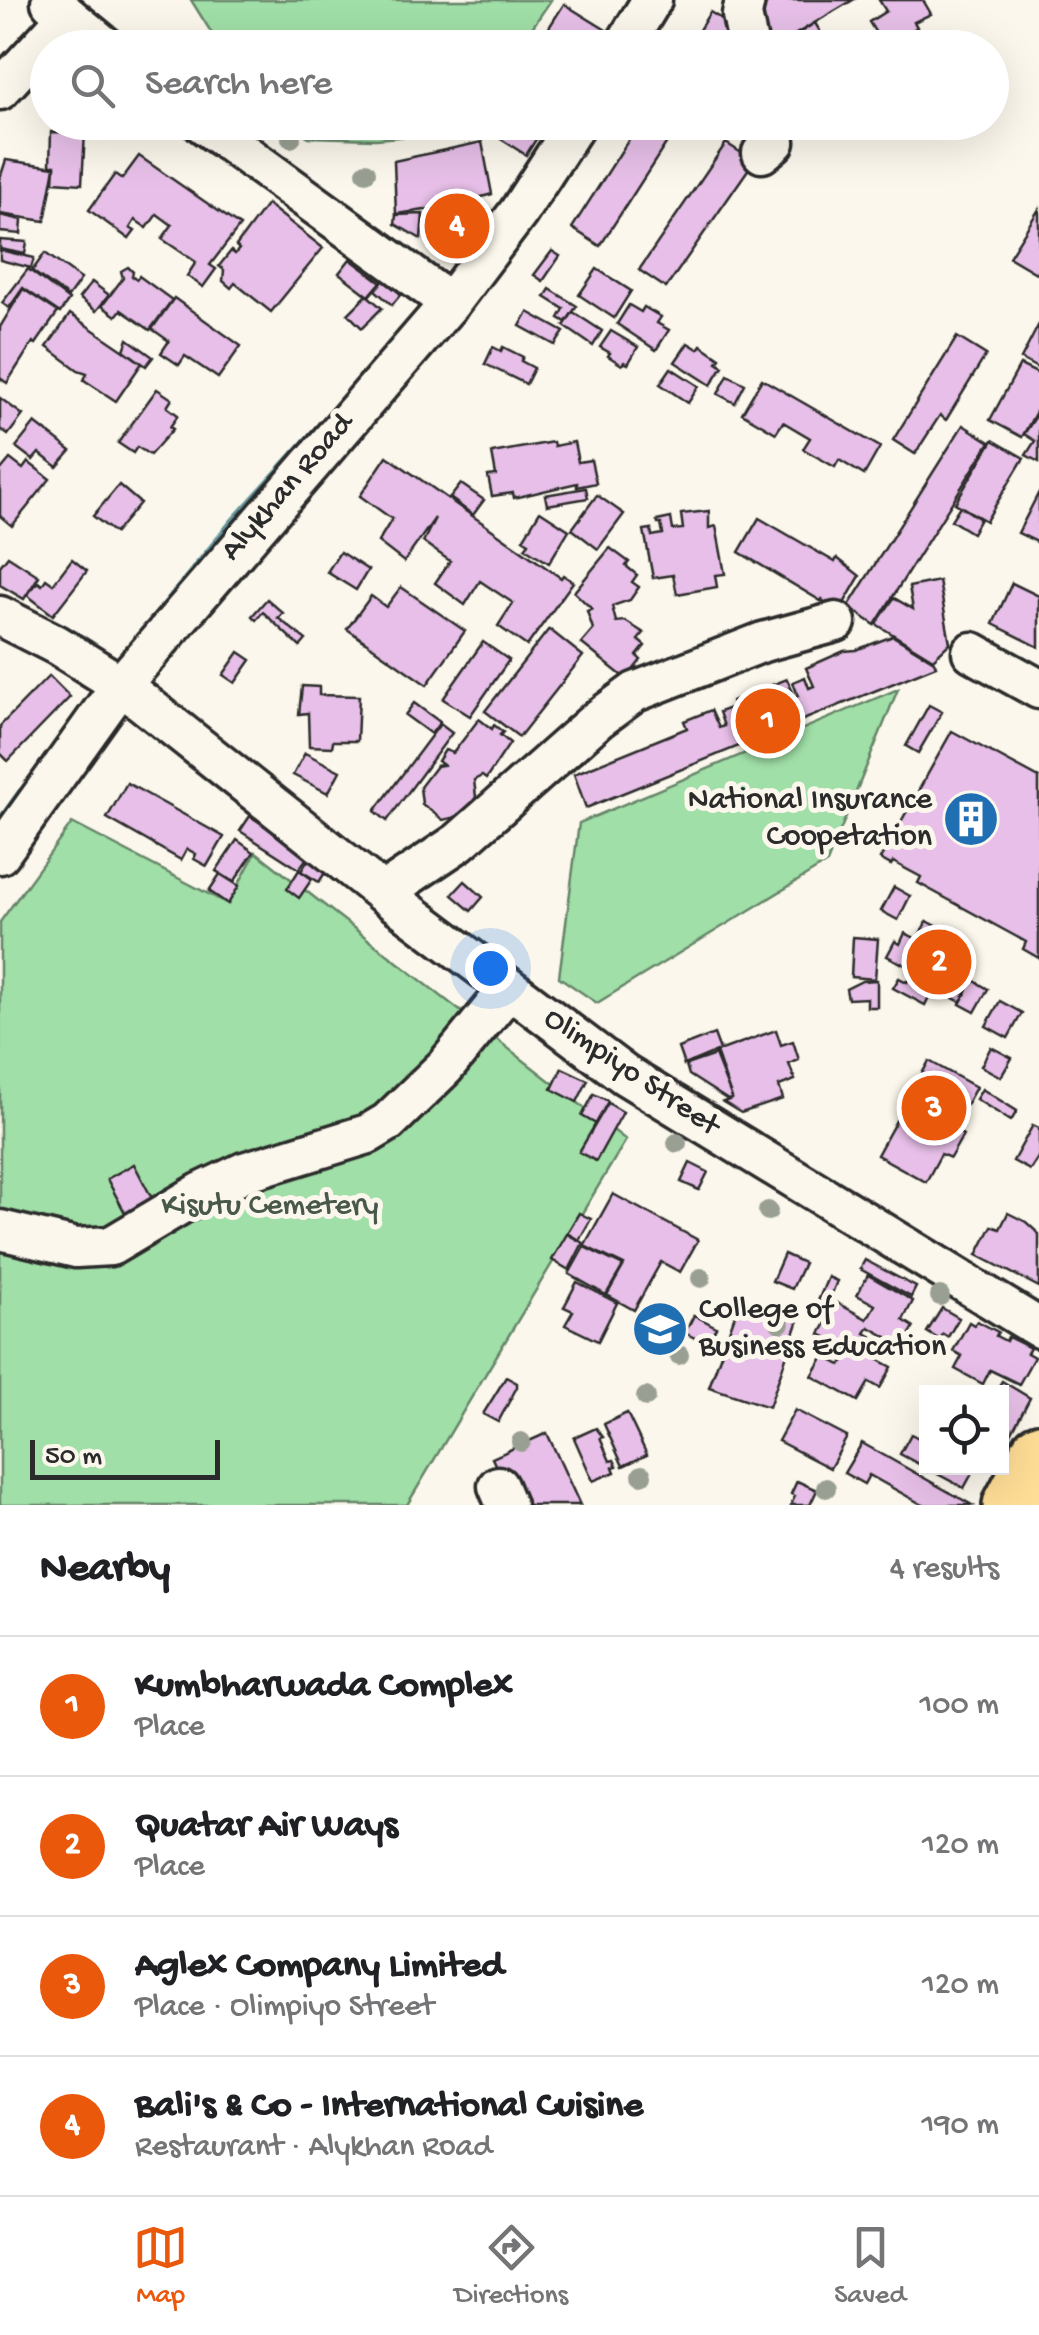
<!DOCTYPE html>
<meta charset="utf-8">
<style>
:root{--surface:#fff;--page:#f6f6f6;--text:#202124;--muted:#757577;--line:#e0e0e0;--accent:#ea580c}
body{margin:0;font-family:"Gochi Hand",sans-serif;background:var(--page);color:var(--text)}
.controls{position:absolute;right:30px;bottom:30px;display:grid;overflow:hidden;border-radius:0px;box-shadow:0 10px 40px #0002}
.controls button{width:90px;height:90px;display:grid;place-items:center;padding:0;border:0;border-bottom:2px solid var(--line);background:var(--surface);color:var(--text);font:50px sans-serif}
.scale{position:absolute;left:30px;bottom:25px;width:190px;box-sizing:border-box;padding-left:10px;border:5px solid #2b2b2b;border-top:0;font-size:28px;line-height:35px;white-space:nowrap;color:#2b2b2b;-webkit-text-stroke:8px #fbf7ec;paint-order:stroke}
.you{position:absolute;left:490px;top:968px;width:35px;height:35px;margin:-25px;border:8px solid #fff;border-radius:50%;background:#1a73e8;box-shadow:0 0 0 15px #1a73e833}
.badge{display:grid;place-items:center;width:65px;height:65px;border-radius:50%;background:var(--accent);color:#fff;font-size:32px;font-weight:700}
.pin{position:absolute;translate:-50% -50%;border:5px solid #fff;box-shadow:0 2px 10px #0006}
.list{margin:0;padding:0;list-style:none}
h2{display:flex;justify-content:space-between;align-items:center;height:130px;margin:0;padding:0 40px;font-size:42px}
h2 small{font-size:32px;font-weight:400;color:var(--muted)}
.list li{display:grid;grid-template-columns:65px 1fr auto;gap:30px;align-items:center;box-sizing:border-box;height:140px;padding:0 40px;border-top:2px solid var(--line)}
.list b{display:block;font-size:38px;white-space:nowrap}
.list p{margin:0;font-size:32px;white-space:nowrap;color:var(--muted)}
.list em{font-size:32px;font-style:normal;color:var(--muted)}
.icon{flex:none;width:55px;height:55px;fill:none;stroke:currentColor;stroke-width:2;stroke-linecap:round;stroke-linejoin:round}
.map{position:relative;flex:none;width:1039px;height:1505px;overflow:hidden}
.search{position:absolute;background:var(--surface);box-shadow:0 10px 40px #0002;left:30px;right:30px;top:30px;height:110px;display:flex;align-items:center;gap:25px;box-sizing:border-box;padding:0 35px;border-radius:55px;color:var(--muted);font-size:38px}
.sheet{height:690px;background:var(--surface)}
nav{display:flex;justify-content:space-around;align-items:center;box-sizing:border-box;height:140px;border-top:2px solid var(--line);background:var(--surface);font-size:28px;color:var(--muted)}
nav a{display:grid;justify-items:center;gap:5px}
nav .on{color:var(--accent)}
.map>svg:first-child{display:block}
.green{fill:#a0dfa7;stroke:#668569;stroke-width:2.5}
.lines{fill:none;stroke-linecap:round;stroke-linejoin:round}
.stream{stroke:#65959b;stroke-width:8}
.building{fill:#e7bfe8;stroke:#2b2b2b;stroke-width:2.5}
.minor-casing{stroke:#2b2b2b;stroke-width:45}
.highway-casing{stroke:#2b2b2b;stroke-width:62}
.minor{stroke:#fbf7ec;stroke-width:38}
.highway{stroke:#fedd96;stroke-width:55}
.tree{fill:#99a093}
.labels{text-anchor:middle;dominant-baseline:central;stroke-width:10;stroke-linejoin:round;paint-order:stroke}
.street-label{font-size:32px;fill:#2b2b2b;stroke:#fbf7ec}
.poi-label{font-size:32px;fill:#2b2b2b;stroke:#fbf7ec;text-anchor:end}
.park-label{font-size:32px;fill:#48584a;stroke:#fbf7ec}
</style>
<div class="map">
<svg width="1039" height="1505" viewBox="0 0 1039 1505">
<rect width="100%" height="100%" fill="#fbf7ec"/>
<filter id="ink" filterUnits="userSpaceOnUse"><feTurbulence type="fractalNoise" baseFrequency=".01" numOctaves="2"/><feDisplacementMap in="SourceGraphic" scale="20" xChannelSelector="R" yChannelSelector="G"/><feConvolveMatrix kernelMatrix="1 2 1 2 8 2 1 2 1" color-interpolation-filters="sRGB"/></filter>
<g filter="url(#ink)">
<g class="green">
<polygon points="191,0 551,0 519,47 221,48"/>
<polygon points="286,123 459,123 422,135 376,139 309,137"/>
<polygon points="898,689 827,863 597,1003 559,977 579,823"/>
<polygon points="72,823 228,904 256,852 626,1140 407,1505 0,1505 0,922"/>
</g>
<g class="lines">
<g class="stream">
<polyline points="154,619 232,523 338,406"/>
<polyline points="0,821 21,792"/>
</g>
</g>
<g class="building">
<polygon points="772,0 853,0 784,41 782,38 768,46 750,16"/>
<polygon points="879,0 923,0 931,14 914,22 917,27 911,31 911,35 908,32 900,37 897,33 882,43 869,22 886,11"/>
<polygon points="564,4 606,30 595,48 536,48"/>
<polygon points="710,12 739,30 728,48 688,48"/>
<polygon points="815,23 830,48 788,48 785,42"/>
<polygon points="489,122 547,122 526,155 485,129"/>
<polygon points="640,122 680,122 600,246 572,228"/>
<polygon points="51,132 85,133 82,184 54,182 55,165 50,165"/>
<polygon points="482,142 492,194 447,207 396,214 394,161"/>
<polygon points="726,143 754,161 666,288 639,270"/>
<polygon points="139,156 240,226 210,265 216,269 203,287 187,276 196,262 162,239 172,225 157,214 147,228 135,220 130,228 135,231 129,239 89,210 115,174 122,179"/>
<polygon points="6,160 55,167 45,221 0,214 0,178"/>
<polygon points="267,204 323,248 271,312 235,283 231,288 223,281 224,270 219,266 231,251 235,254 239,249 236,246"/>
<polygon points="1039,209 1039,268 1036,273 1009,257"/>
<polygon points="423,214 421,239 395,224 396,215"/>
<polygon points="0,215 22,220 21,234 0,232"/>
<polygon points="0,240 27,242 25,254 0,249"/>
<polygon points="0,250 34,258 31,268 0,260"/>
<polygon points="552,251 560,256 543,281 534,275"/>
<polygon points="45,253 81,279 68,297 32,271"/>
<polygon points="350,259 381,282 369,296 339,273"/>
<polygon points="128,267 133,272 132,276 137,279 139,276 172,300 150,330 121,310 116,316 102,306 123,278 121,271"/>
<polygon points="28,269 69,300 60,313 23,288 9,308 2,303"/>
<polygon points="597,269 631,291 614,318 579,295"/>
<polygon points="384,280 401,294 392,305 375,290"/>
<polygon points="92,282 109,295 96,311 79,298"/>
<polygon points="23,289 58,312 36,344 33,342 7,383 0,378 0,327"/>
<polygon points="550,289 577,306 566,322 559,318 564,309 545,297"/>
<polygon points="367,295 382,308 362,328 348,314"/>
<polygon points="174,298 241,346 218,378 185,356 179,365 161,353 169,341 152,329"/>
<polygon points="629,305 641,312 644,307 661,317 657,323 669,330 656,350 617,324"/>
<polygon points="528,312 564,332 555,345 520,326"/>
<polygon points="573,312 602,331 593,346 564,326"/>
<polygon points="70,314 142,363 116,401 84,380 87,373 78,370 47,347"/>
<polygon points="1039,324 1039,369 1021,359"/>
<polygon points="611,331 638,347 628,364 624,362 622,365 608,356 610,353 600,347"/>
<polygon points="957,337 986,355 946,420 940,415 915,454 893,440"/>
<polygon points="128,339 153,357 146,366 124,350"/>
<polygon points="688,343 698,349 701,345 720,358 717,362 723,366 711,385 675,362"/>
<polygon points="493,347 501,351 503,347 523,357 521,361 534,368 526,384 485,364"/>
<polygon points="1020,365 1039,374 1039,406 1022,437 990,420"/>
<polygon points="671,368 699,386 688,403 660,384"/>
<polygon points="728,375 745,384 735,403 718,394"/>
<polygon points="762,379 880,447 864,475 839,460 835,467 803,449 810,438 783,422 776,433 742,413"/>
<polygon points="157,389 172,399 167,407 178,415 170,427 173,429 150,455 137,447 133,453 118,443"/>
<polygon points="0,398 23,415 8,435 0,429"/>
<polygon points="1036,416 1039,417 1039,462 1026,455 1035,441 1024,434"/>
<polygon points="35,423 71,451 57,467 39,453 33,460 16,447"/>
<polygon points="963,425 990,442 875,625 848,607"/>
<polygon points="993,440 1024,458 986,521 955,503"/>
<polygon points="553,442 554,446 574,442 578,462 591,460 596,483 577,487 577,483 514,498 513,493 492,496 488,476 496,475 492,453"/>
<polygon points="387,456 561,578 563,575 573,582 527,646 498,626 513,603 480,581 465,605 435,583 450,561 423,542 435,518 404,562 378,542 392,519 360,496"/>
<polygon points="10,459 23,469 28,462 50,479 12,526 0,516 0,471"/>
<polygon points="461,484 484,500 473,515 450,498"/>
<polygon points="119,485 140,503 115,533 93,516"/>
<polygon points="586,488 588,498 547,505 545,495"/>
<polygon points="1039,492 1039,543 1018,533"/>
<polygon points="597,495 624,514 598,549 572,529"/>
<polygon points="960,506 980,519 972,533 951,520"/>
<polygon points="540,511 569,530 549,563 525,548 529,543 523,539"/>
<polygon points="709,511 709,528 716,526 725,574 715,575 717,587 677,594 673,575 653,578 644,530 651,529 652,536 663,534 661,524 658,524 657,521 671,518 673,530 683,529 681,514"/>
<polygon points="759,518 835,562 837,558 860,576 839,612 830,603 821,601 823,598 821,601 739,552"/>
<polygon points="610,548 629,562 626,566 637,575 632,582 639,587 630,600 612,606 616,622 625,621 644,633 638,640 645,646 637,656 641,660 626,679 581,643 593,629 587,611 592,609 574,592"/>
<polygon points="340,552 368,570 356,590 327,572"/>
<polygon points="8,556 39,576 24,599 0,585 0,566"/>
<polygon points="72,559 87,571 53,615 27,595 38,582 42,585 46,579 53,584"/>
<polygon points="939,581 950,643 933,659 876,624 894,598 913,609 909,587"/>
<polygon points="1012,583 1039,596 1039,647 993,624"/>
<polygon points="401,587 465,631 427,685 347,629 371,596 386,607"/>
<polygon points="267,599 283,613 278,618 306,640 300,647 263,612 256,620 252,616"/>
<polygon points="549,629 583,656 519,737 485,711"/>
<polygon points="893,636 934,661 936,666 586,808 574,774 687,728 684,721 711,710 719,728 724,726 719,712 730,708 735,722 740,720 732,701 787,679 795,697 798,696 793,682 805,677 809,688 814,686 806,668 844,651 856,650"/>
<polygon points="483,642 509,660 470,716 443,699"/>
<polygon points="239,652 251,660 235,683 223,675"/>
<polygon points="49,676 70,697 8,761 0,753 0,726"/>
<polygon points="302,686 319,687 319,695 359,696 357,741 333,741 332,747 309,746 308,713 299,714"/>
<polygon points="414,703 440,722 431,734 405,715"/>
<polygon points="929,705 942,712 918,753 906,746"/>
<polygon points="479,719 492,729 494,725 503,732 500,735 510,743 486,779 482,776 474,780 476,797 461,816 443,820 422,804 420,787 436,766 443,765 438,761 445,750 453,753"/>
<polygon points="440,724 452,733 387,821 375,811"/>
<polygon points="952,731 1039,778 1039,958 1023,949 1026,942 918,883 921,877 893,862 891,865 880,859"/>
<polygon points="305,753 340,771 328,793 293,775"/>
<polygon points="127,783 224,837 207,866 194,859 196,854 187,849 181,860 107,818"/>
<polygon points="250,816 309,855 299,869 240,831"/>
<polygon points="237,840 254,852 234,882 216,871"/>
<polygon points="312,854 330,865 319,882 301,871"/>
<polygon points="299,870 312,879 299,898 287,889"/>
<polygon points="220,874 239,886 228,904 209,891"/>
<polygon points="465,881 483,897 471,911 452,895"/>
<polygon points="894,887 910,896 898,920 881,911"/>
<polygon points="927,921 966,941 961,950 977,960 978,969 961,1002 910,976 913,969 887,956 895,941 900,944 905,933 917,939"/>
<polygon points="853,937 878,939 875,979 851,977"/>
<polygon points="910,977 917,981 915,984 931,993 925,1005 893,988 899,978 907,982"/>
<polygon points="877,980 877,1007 867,1007 867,998 848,999 846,989 862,981"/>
<polygon points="973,980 988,989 975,1012 960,1004"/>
<polygon points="1000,1001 1022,1013 1008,1038 986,1026"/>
<polygon points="776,1030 781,1045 793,1041 799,1060 789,1064 795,1080 779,1086 783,1099 741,1113 723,1102 732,1099 716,1052"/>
<polygon points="714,1034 720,1050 684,1065 678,1048"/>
<polygon points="991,1047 1012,1058 1001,1077 981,1066"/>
<polygon points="715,1055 732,1098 728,1100 689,1075 686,1065"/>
<polygon points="929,1061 976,1087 953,1129 963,1135 950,1158 941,1154 926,1182 877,1155"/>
<polygon points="562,1068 588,1080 577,1102 552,1089"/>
<polygon points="982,1089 1017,1111 1011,1121 976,1099"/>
<polygon points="594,1094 608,1101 596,1124 582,1116"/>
<polygon points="608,1103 623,1112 596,1161 579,1152"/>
<polygon points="1033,1125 1039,1128 1039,1156 1030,1170 1013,1161"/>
<polygon points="690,1163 708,1172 699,1190 681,1182"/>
<polygon points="134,1164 156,1206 129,1220 107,1179"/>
<polygon points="613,1194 698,1240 680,1272 661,1262 634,1310 607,1295 624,1265 584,1246"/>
<polygon points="579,1213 591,1219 579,1240 567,1233"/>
<polygon points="1008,1213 1026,1222 1039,1234 1039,1287 977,1255 992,1226 1000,1229"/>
<polygon points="567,1234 583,1243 569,1270 552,1260"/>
<polygon points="584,1247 623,1266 606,1295 569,1274"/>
<polygon points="784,1254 804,1263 792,1289 772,1281"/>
<polygon points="865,1260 916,1287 911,1297 860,1269"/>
<polygon points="868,1275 913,1301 903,1320 914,1327 903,1346 869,1327 865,1333 881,1342 876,1351 860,1342 857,1348 892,1367 880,1388 869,1382 858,1401 812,1376 824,1356 841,1365 850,1350 820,1334 837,1303 867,1319 875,1305 857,1295"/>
<polygon points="828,1277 837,1281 827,1306 818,1301"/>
<polygon points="577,1282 617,1303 598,1341 565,1325 573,1311 564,1307"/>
<polygon points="741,1298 800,1317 769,1407 709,1387"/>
<polygon points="942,1308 959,1318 948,1337 943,1334 940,1340 927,1332"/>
<polygon points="694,1315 716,1327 707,1344 685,1333"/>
<polygon points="977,1321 998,1332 996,1336 1006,1341 1008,1337 1030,1348 1027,1353 1034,1357 1019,1384 990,1370 983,1384 955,1369 962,1356 953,1351 969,1322 974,1325"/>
<polygon points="506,1377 517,1383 517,1387 498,1422 483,1414"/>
<polygon points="1002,1381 1030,1398 1002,1451 1002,1392 995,1392"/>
<polygon points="795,1410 847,1437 830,1468 778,1441"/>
<polygon points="627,1413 647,1455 623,1466 604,1424"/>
<polygon points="596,1428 603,1437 600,1438 610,1461 614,1460 617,1466 613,1467 615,1472 593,1481 574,1438"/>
<polygon points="547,1433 580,1505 514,1505 492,1458"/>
<polygon points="911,1434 926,1442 926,1468 975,1468 964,1488 900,1454"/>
<polygon points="862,1443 972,1505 923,1505 869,1475 864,1484 844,1473"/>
<polygon points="797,1481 817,1490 810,1505 791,1505 795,1496 791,1494"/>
</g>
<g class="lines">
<g class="minor-casing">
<g id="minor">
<polyline points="745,0 742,15 749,48"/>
<polyline points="51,2 107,48"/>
<polyline points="623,48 652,0"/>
<polyline points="0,90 68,16"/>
<polyline points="201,122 450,303"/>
<polyline points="762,153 775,142 771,122"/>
<polyline points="0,616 57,645 121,685 383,893 625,1075 1039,1328"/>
<polyline points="972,652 1039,689"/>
<polyline points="0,854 121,685 450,303 518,213 577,122"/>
<polyline points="383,893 459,842 597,720 635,692 763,642 836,622"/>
<polyline points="0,1230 76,1248 111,1246 200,1193 244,1172 368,1134 388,1122 445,1067 508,990"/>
<polyline points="498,1486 506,1505"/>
</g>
</g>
<g class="highway-casing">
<polyline id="highway" points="1011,1505 1039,1452"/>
</g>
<use href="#minor" class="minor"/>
<use href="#highway" class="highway"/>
</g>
<g class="tree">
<circle cx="291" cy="138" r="10"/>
<circle cx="366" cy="172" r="10"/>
<circle cx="677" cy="1143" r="10"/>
<circle cx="768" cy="1211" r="10"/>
<circle cx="701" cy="1278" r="10"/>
<circle cx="940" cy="1296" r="10"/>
<circle cx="736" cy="1306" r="10"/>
<circle cx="780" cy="1323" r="10"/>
<circle cx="679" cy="1355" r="10"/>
<circle cx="646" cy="1397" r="10"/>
<circle cx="521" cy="1442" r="10"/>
<circle cx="642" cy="1475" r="10"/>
<circle cx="826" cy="1488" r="10"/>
</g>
</g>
<defs>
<g id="building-disc" transform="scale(2.875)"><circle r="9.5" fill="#1f6fb2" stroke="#fbf7ec"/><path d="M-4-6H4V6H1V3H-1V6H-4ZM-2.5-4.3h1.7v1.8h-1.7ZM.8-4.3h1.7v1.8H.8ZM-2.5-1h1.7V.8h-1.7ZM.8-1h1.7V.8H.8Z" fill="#fff"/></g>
<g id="university-disc" transform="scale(2.875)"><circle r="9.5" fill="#1f6fb2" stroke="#fbf7ec"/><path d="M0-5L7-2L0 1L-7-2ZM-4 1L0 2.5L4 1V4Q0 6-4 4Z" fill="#fff"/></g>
</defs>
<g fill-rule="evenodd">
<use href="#building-disc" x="971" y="819"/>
<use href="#university-disc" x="660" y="1329"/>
</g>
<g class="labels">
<g class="street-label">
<text transform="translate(288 488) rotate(-49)">Alykhan Road</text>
<text transform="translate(631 1073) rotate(34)">Olimpiyo Street</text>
</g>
<g class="poi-label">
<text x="932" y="801">National Insurance<tspan x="932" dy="37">Coopetation</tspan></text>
<text x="699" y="1311" text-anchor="start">College of<tspan x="699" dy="37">Business Education</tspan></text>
</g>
<g class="park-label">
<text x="270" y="1207">Kisutu Cemetery</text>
</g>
</g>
</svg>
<div class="controls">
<button><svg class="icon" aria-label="locate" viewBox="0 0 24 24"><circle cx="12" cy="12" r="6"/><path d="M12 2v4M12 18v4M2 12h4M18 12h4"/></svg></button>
</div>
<div class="scale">50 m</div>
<div class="you"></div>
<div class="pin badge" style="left:768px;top:721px">1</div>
<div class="pin badge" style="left:939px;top:962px">2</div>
<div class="pin badge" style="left:934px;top:1108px">3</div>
<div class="pin badge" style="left:457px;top:226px">4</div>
<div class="search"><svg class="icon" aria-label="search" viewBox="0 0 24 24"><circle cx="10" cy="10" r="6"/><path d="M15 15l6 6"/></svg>Search here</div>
</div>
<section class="sheet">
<h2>Nearby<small>4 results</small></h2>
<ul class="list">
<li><span class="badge">1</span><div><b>Kumbharwada Complex</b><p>Place</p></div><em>100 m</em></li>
<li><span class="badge">2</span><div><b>Quatar Air Ways</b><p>Place</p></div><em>120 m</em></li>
<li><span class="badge">3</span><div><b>Aglex Company Limited</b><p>Place · Olimpiyo Street</p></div><em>120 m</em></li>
<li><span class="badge">4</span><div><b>Bali's &amp; Co - International Cuisine</b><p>Restaurant · Alykhan Road</p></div><em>190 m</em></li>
</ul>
</section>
<nav>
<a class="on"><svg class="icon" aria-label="map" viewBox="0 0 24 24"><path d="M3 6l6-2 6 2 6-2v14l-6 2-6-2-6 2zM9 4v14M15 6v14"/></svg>Map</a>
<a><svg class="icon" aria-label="directions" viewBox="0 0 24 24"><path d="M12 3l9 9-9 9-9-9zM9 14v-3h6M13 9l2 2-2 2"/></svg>Directions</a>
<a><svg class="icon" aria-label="saved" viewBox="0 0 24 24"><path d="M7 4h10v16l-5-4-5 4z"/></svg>Saved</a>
</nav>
